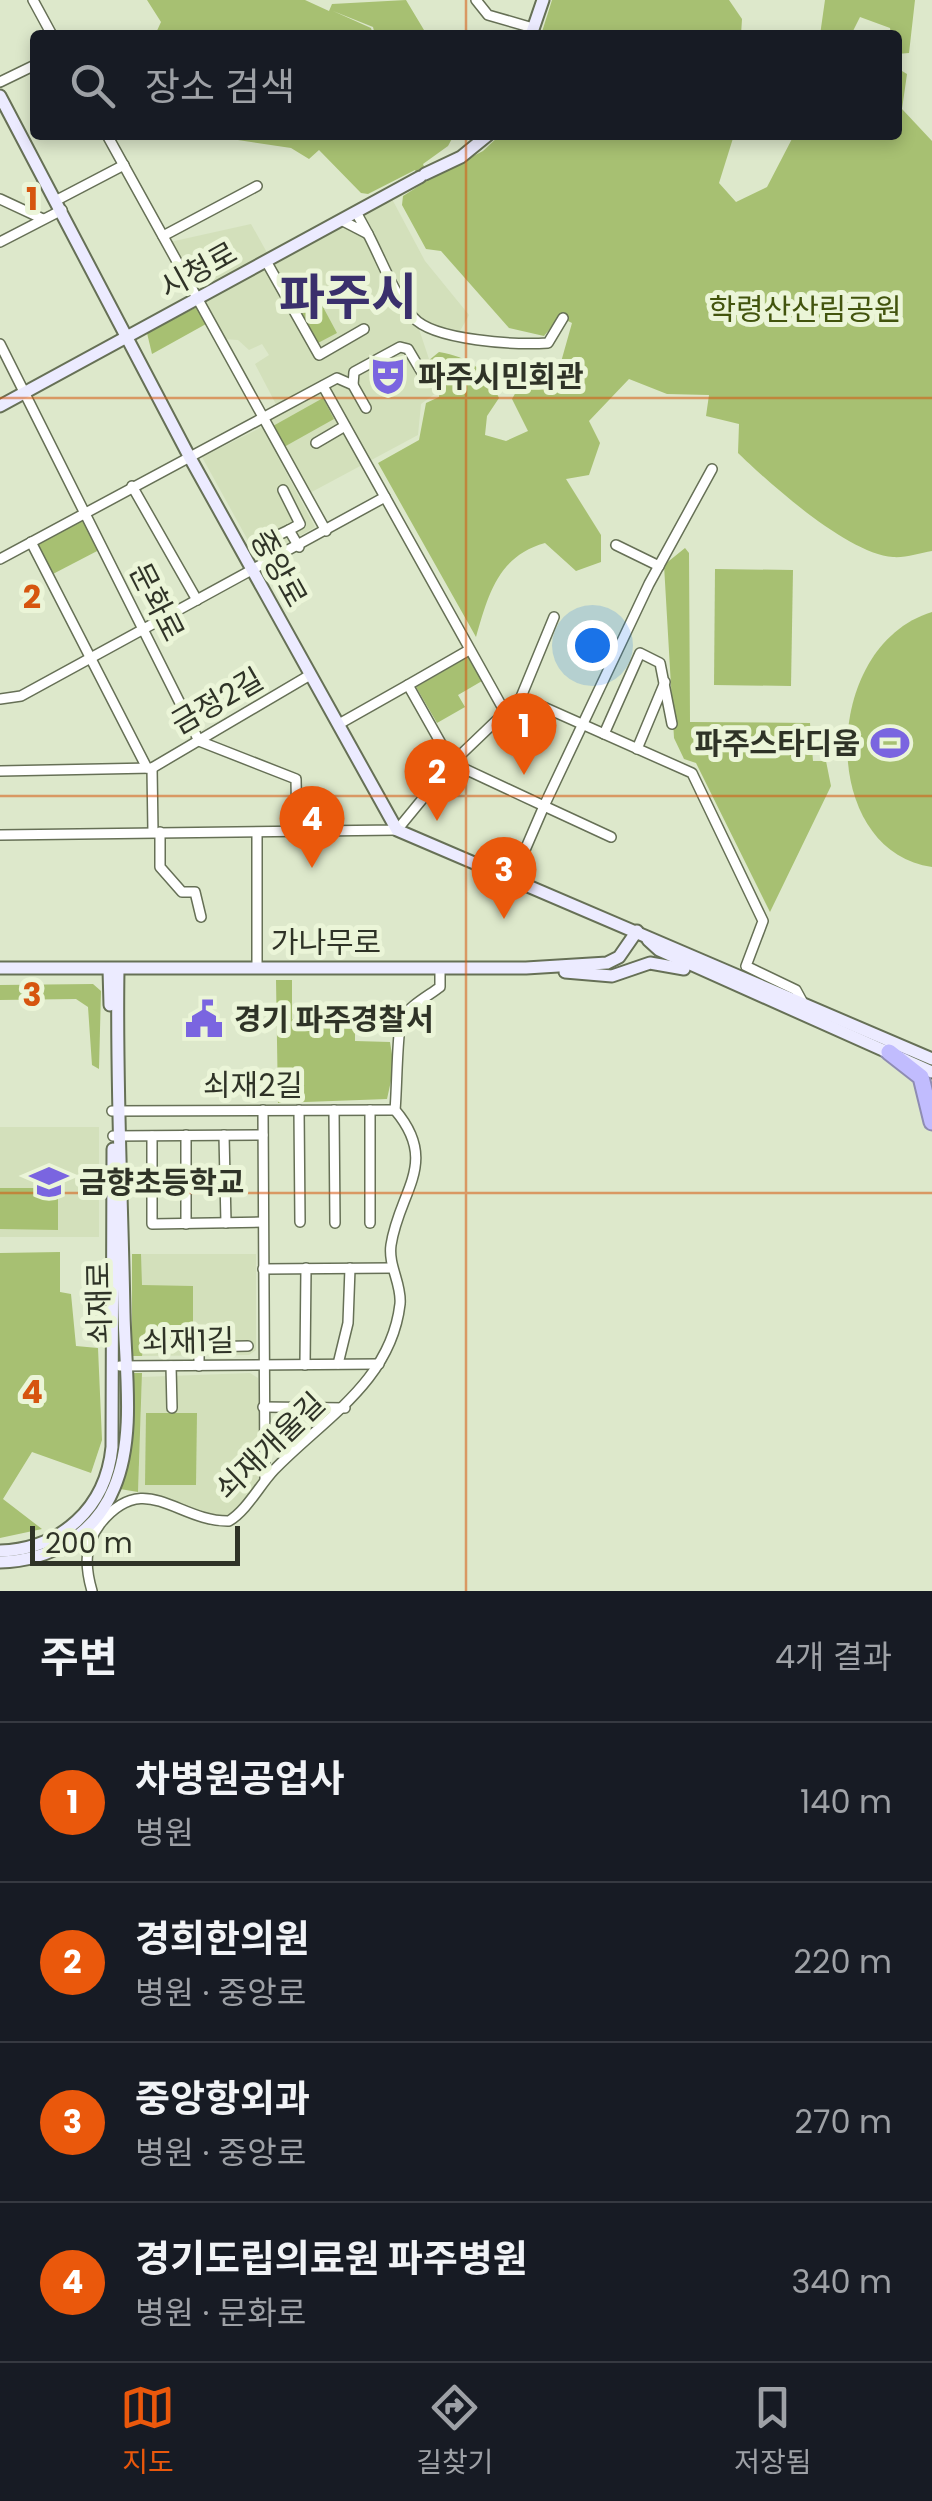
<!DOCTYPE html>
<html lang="ko">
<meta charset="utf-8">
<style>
:root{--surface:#171b24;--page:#242831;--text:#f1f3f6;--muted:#9ea1a6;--line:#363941;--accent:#ea580c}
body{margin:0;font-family:Poppins,"Noto Sans KR",sans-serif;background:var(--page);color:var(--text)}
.scale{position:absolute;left:30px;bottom:25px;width:210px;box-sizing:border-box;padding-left:10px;border:5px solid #2f3327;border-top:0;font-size:28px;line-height:35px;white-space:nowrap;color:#2f3327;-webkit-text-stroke:8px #ebf5d8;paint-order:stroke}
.you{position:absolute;left:592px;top:645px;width:35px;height:35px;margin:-25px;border:8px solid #fff;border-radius:50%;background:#1a73e8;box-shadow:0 0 0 15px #1a73e833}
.badge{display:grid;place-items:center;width:65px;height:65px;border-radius:50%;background:var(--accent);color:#fff;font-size:32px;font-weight:700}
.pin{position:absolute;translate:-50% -82px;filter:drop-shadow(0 2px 5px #0008)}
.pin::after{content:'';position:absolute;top:52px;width:35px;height:30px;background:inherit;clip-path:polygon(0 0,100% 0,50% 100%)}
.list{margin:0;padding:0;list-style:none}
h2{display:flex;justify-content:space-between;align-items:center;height:130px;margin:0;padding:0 40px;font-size:42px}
h2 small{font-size:32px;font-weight:400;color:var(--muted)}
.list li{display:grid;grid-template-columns:65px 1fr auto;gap:30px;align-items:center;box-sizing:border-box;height:160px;padding:0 40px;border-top:2px solid var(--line)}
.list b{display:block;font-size:38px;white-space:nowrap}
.list p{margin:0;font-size:32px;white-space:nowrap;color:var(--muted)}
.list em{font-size:32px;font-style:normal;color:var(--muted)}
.icon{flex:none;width:55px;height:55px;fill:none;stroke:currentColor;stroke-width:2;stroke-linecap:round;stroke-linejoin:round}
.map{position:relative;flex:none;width:932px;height:1591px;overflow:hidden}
.search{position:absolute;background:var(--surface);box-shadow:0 5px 15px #0003;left:30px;right:30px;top:30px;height:110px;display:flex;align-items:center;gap:25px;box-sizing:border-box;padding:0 35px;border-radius:10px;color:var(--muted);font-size:38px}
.sheet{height:770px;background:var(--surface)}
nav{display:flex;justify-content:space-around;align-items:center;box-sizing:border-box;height:140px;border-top:2px solid var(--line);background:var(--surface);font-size:28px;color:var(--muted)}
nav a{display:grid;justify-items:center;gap:5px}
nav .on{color:var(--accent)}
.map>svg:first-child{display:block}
.built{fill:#d3e0bb}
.green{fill:#a7c072}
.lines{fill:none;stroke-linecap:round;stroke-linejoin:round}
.street-casing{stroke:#667056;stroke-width:12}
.secondary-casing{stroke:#667056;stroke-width:15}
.highway-casing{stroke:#8e8cb3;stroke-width:19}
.street{stroke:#fff;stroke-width:9}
.secondary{stroke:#ecebff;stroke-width:11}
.highway{stroke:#c1bcfe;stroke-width:15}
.grid{fill:none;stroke:#d6550f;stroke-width:2.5;stroke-opacity:0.55}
.labels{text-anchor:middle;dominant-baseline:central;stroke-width:10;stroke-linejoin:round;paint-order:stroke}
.street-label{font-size:30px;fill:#2f3327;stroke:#ebf5d8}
.park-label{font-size:30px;fill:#42540d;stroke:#ebf5d8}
.poi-label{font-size:30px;font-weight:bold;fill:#2f3327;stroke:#ebf5d8;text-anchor:start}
.town-label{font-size:50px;font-weight:bold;fill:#3a306c;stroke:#ebf5d8}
.grid-label{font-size:32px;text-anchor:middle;font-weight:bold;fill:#d6550f;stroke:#ebf5d8;stroke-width:10;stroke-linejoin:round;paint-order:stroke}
</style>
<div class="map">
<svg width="932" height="1591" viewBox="0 0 932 1591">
<rect width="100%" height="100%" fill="#dde8cb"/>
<g class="built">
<polygon points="392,199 425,261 469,315 460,331 432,325 418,316 362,217"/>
<polygon points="251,224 274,265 343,227 366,237 419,329 438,386 436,393 421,404 418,435 308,494 266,420 280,412 255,364 269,355 262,344 249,350 238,340 223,339 170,242"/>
<polygon points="262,427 315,527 263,557 256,555 202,457"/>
<rect x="0" y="1127" width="99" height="110"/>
<polygon points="141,1254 256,1254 256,1350 249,1355 142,1356"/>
<polygon points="250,1373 258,1378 260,1481 234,1514 224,1519 138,1492 142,1377"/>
</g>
<g class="green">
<polygon points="147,0 305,0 329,11 332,4 406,0 427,35 375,35 373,27 333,11 371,28 373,35 155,35 161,22"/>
<polygon points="552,0 729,0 742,19 741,35 541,35"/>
<polygon points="825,0 915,0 909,53 897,54 897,35 891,35 890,28 860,17 851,35 820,35"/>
<path d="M897,68L907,74L902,109L932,141V551C920,553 905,558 893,557C848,554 770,484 738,453L739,424L706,416L709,395L667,394L629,379L589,421L600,443L589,475L566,479L601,535V562L576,571L545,543C498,556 488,595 476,637L378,463L419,440L426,403L439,397L440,385L428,361L439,352C469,357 487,370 499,398L487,416L485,435L506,441L528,431L512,399L535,358L539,362H561L572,323L560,317L544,336L509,328L441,251L426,249L402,205L403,196L422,184L415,170L368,194L361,193L319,150L309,159L291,148L205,135H454L448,146L423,164L429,179L483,151L500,135H734L719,183L736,202L767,187L794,135H897Z"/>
<polygon points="299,281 301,285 309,281 337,333 318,343 284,289"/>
<polygon points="197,307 206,324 152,354 147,333"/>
<polygon points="323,398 334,419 284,447 273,426"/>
<polygon points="84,517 101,549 51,575 34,543"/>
<polygon points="685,548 689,553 690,722 810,723 813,761 826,761 831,786 770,912 696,763 684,759 674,738 664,565"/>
<polygon points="715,569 793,570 791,686 714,685"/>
<path d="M932,612V867C818,851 820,646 932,612Z"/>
<polygon points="468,657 482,681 458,695 465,707 437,723 416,687"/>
<polygon points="276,980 292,980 292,1019 300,1028 355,1029 355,1041 390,1042 394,1067 387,1099 278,1103"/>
<polygon points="93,984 101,991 99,1069 92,1065 88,1007 76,999 0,1000 0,985"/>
<polygon points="0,1188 58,1188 58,1230 0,1229"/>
<polygon points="60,1252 60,1292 71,1294 76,1346 98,1348 102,1440 91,1473 32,1452 3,1499 42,1529 0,1538 0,1253"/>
<polygon points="132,1254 141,1254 142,1285 193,1286 193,1350 143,1350 142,1356 132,1356"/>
<polygon points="132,1373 142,1373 138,1492 120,1489"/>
<polygon points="146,1413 197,1413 196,1485 145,1485"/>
</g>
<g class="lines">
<g class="street-casing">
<g id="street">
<polyline points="33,0 52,35"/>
<polyline points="476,0 488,15 533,28"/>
<polyline points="0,82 35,65"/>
<polyline points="107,135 326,531"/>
<polyline points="0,199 43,219"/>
<polyline points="57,200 124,165"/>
<polyline points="341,220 368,234 356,212"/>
<path d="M368,234C382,261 394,294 413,317C433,341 518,345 548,343L563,318"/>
<polyline points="163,236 257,186"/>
<polyline points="0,242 62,210"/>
<polyline points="266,261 319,355 364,329"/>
<polyline points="0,344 199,741 296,779 297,833"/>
<polyline points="353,385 354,372 400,347 408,349 421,371"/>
<polyline points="323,386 385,497"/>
<polyline points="316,443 345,426"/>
<polyline points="132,486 197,600"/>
<polyline points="283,490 300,524 289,530"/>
<polyline points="266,541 289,530 299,547"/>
<polyline points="31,542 147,768"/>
<polyline points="616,545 659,566"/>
<polyline points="0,559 337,378 353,385 366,408"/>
<polyline points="408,685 469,650"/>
<polyline points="521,697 692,773 763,921 746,966 796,990 802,1001"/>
<polyline points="0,699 21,696 385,497 505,712"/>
<polyline points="339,724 408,685 452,763 544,806 649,584 712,469"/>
<polyline points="604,734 640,653 660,663 672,724"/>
<polyline points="637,749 665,682"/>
<polyline points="152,768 153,832"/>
<polyline points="0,771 152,768 310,675"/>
<polyline points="160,832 160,867 182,892 195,892 201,917"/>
<polyline points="0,835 397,830 452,763 521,697 554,617"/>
<polyline points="512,880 544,806 611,837"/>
<polyline points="257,966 257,833"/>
<polyline points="263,1110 265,1479"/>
<polyline points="299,1110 300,1222"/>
<polyline points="334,1110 335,1223"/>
<polyline points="370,1110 370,1223"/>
<polyline points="112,1111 395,1110"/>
<polyline points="224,1135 226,1223"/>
<polyline points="113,1136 263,1135"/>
<polyline points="152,1136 152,1224 263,1222"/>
<polyline points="186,1224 186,1135"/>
<polyline points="263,1269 392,1268"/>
<polyline points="338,1364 348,1323 350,1268"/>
<polyline points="305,1365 306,1268"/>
<polyline points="120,1366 379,1364"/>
<polyline points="171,1366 172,1408"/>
<polyline points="199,1366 199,1347 248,1346"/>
<polyline points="263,1407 345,1408"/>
<path d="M92,1591C85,1567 84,1545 100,1524C145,1468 177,1522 229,1521C247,1510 259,1486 274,1470C322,1420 391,1382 400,1304C402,1284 388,1266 391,1245C399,1191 440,1163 395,1110C397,1091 397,1028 402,1019C409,1006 428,996 440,987V968"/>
</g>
</g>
<g class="secondary-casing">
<g id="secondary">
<polyline points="531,35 543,0"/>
<polyline points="0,96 189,456 397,830 932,1059"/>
<polyline points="425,174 461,157 488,135"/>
<polyline points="0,406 420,177"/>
<polyline points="648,940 659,950 932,1072"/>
<polyline points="0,968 526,968 607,963 619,957 637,931"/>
<polyline points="109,969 110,1005"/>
<polyline points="565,972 612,976 650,963 684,969"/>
<path d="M0,1551C61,1549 106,1508 112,1447L113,1149"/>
<path d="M0,1562C49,1561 95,1535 114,1488C136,1437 125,1368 124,1313C122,1199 116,1084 118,970"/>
</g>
</g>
<g class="highway-casing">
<polyline id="highway" points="889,1052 921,1077 932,1122"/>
</g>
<use href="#street" class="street"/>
<use href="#secondary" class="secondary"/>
<use href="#highway" class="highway"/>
</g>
<path class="grid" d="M466,0V35M466,135V1591M0,398H932M0,796H932M0,1193H932"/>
<defs>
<g id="theatre-bare" transform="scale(3)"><path d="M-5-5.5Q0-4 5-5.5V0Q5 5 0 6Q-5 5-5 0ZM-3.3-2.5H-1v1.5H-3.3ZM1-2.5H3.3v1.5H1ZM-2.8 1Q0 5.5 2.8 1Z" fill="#7a65e0" stroke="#ebf5d8" stroke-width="2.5" paint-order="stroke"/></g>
<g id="stadium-bare" transform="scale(3)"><path d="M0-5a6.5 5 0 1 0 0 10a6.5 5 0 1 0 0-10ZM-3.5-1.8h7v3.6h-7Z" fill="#7a65e0" stroke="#ebf5d8" stroke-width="2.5" paint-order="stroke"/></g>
<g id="civic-bare" transform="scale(3)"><path d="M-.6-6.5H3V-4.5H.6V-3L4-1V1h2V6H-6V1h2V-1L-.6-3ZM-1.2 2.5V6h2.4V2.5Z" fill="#7a65e0" stroke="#ebf5d8" stroke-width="2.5" paint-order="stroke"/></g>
<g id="school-bare" transform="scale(3)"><path d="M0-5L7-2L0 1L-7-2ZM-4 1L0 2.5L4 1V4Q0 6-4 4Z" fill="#7a65e0" stroke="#ebf5d8" stroke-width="2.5" paint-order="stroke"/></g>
</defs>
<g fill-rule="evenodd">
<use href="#theatre-bare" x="388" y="376"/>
<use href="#stadium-bare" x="890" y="743"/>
<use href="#civic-bare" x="204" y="1019"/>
<use href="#school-bare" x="49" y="1182"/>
</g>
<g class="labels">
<g class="street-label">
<text transform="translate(198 270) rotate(-29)">시청로</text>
<text transform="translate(279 568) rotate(61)">중앙로</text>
<text transform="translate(157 602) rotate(63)">문화로</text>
<text transform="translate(217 701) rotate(-30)">금정2길</text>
<text x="326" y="942">가나무로</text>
<text x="253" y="1085">쇠재2길</text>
<text transform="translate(99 1303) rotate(-91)">쇠재로</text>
<text transform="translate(188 1341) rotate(-1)">쇠재1길</text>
<text transform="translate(270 1446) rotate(-44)">쇠재개울길</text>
</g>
<g class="park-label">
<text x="805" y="309">학령산산림공원</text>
</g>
<g class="poi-label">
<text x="418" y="376">파주시민회관</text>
<text x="860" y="743" text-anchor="end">파주스타디움</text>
<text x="234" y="1019">경기 파주경찰서</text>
<text x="79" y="1182">금향초등학교</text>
</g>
<g class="town-label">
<text x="348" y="297">파주시</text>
</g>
</g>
<g class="grid-label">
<text x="32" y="210">1</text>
<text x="32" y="608">2</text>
<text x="32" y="1006">3</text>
<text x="32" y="1403">4</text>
</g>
</svg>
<div class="scale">200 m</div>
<div class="you"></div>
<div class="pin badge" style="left:524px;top:775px">1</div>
<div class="pin badge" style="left:437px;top:821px">2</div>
<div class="pin badge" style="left:504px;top:919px">3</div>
<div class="pin badge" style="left:312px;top:868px">4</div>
<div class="search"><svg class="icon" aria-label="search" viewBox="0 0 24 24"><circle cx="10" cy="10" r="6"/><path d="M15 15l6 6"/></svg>장소 검색</div>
</div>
<section class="sheet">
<h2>주변<small>4개 결과</small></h2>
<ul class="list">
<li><span class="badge">1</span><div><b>차병원공업사</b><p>병원</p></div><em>140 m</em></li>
<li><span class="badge">2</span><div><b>경희한의원</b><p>병원 · 중앙로</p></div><em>220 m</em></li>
<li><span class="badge">3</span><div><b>중앙항외과</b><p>병원 · 중앙로</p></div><em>270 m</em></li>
<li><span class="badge">4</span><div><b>경기도립의료원 파주병원</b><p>병원 · 문화로</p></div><em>340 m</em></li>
</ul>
</section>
<nav>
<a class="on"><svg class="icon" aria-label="map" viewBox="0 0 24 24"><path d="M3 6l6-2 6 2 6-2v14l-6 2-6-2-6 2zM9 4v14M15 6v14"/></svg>지도</a>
<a><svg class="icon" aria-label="directions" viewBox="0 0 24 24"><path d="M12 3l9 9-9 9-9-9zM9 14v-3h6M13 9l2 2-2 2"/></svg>길찾기</a>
<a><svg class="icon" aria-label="saved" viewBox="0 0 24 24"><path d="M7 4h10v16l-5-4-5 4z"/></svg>저장됨</a>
</nav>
